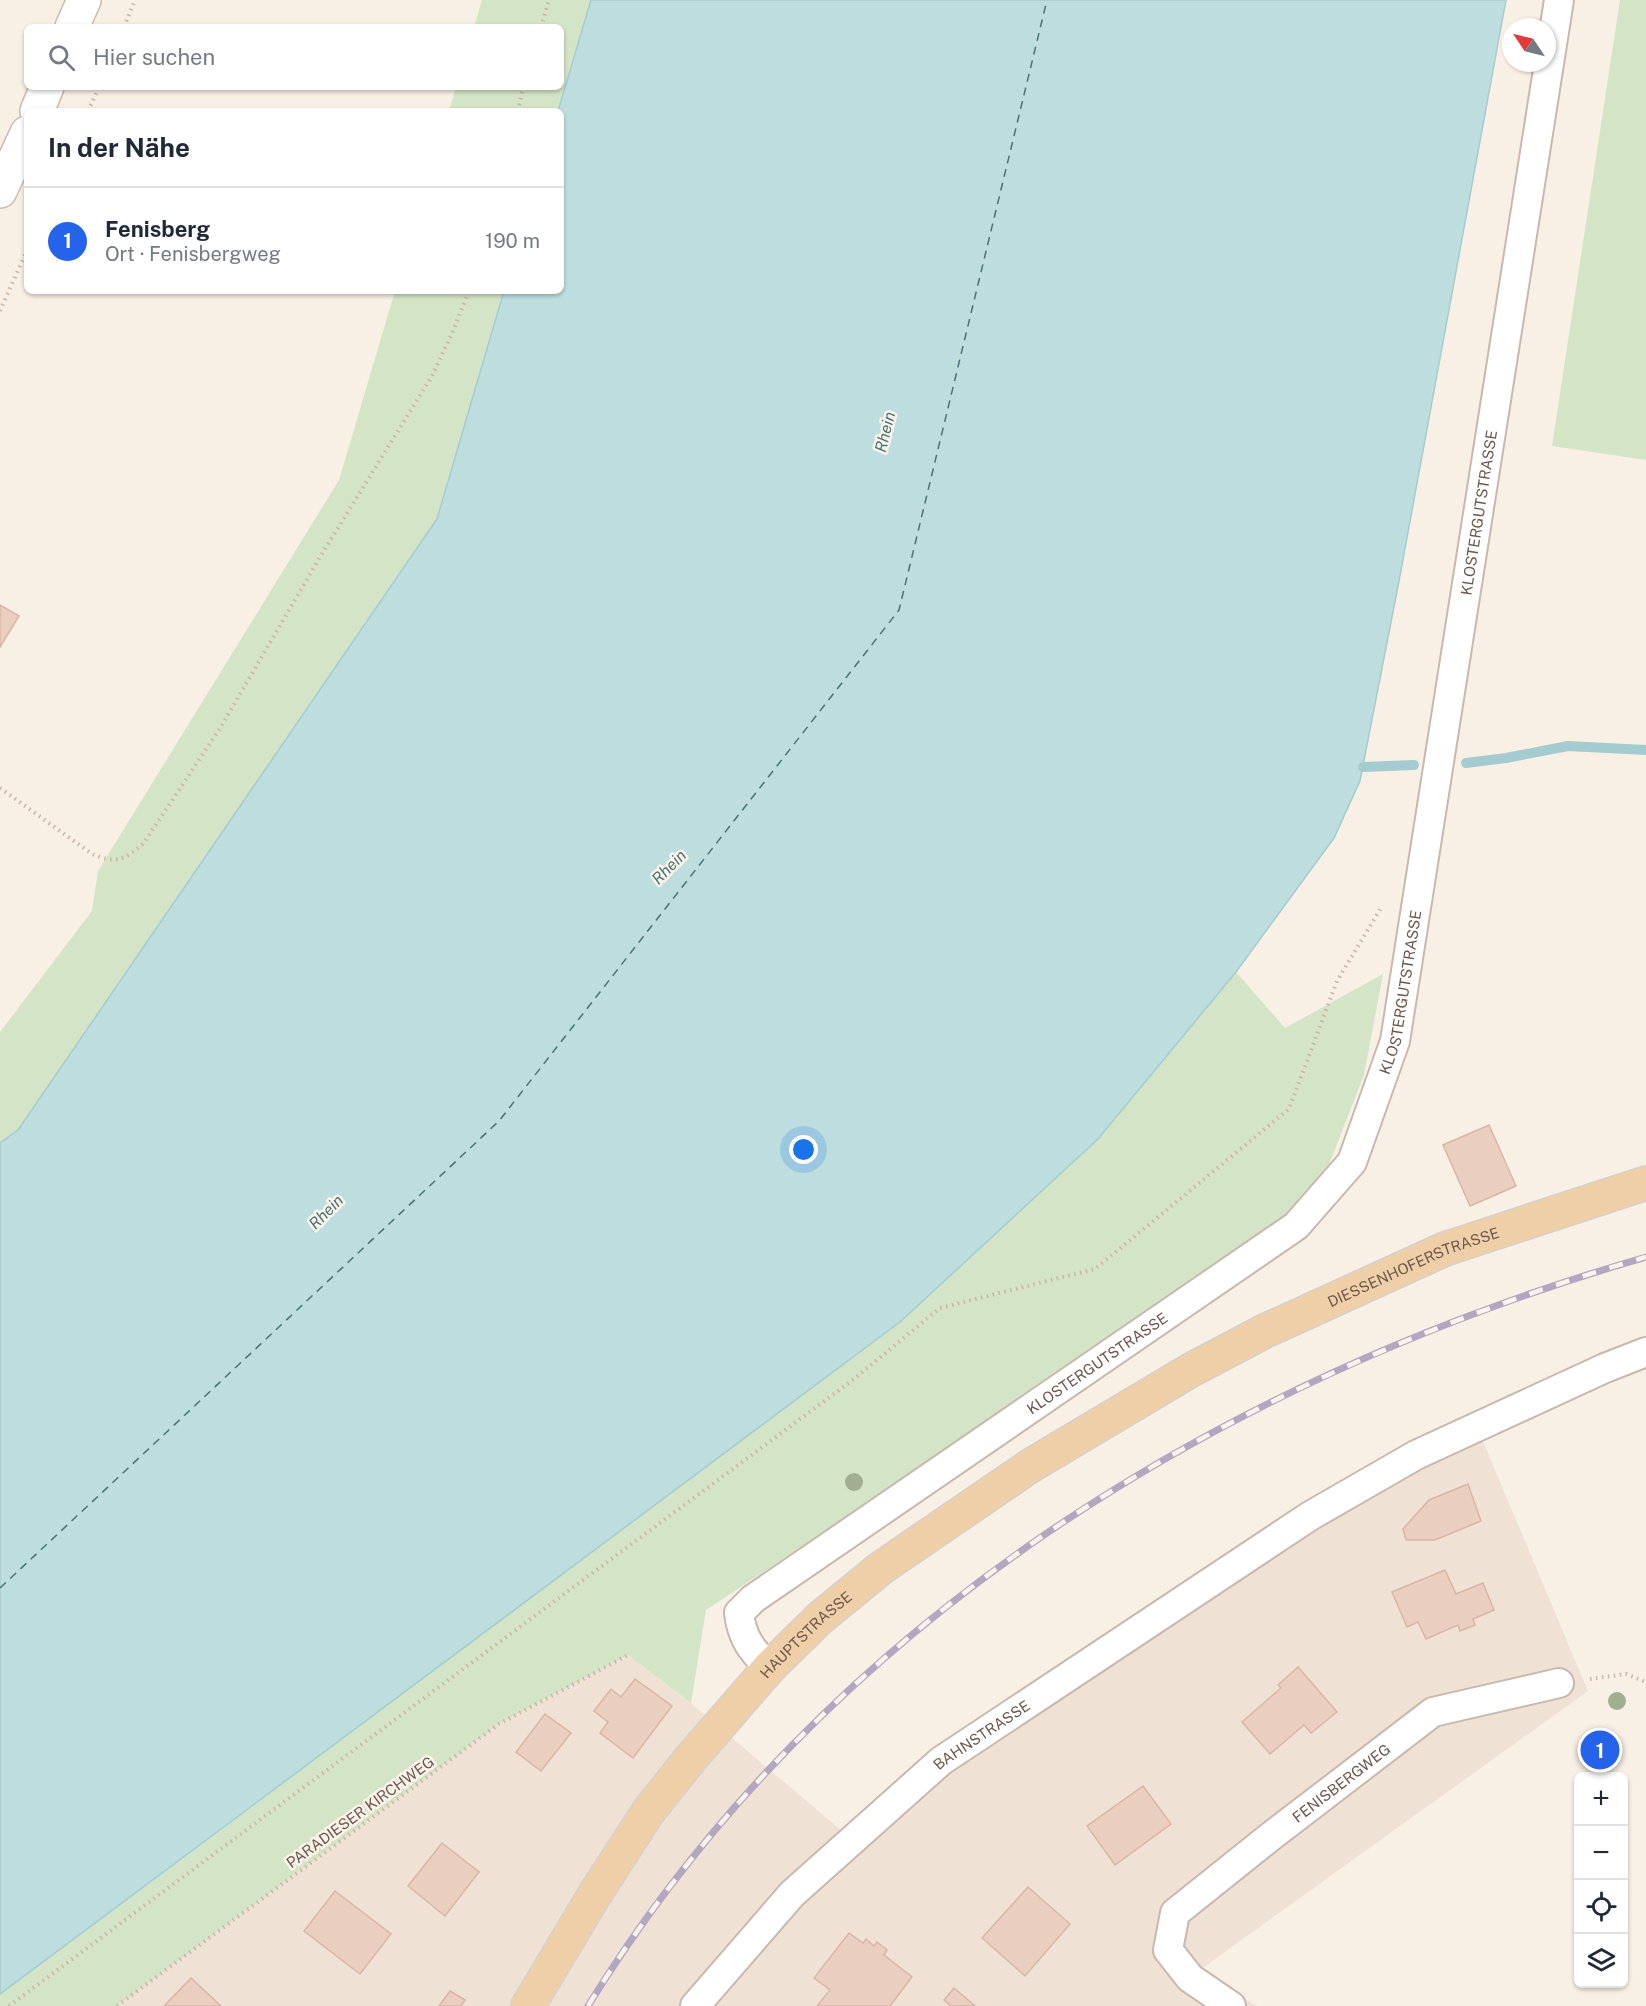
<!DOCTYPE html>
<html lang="de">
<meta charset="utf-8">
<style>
:root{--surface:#fff;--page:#f6f6f7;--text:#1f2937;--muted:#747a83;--line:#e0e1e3;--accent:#2563eb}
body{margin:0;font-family:"Public Sans",sans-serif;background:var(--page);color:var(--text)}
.controls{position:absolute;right:18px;bottom:18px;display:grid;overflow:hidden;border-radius:9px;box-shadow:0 2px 4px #0004}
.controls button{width:54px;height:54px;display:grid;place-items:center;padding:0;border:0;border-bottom:2px solid var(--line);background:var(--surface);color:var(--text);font:30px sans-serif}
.compass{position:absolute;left:1502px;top:18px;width:54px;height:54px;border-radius:50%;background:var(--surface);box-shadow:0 2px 4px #0004;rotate:305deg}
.you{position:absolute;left:804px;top:1150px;width:21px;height:21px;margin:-15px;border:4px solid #fff;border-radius:50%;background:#1a73e8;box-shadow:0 0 0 9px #1a73e833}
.badge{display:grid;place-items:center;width:39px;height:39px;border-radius:50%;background:var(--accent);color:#fff;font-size:20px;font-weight:700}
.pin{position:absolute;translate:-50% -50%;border:3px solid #fff;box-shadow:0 2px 6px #0006}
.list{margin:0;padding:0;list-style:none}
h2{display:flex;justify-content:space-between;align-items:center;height:78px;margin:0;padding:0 24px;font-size:26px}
h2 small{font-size:20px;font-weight:400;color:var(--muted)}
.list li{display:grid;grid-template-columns:39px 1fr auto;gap:18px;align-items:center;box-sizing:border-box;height:108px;padding:0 24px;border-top:2px solid var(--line)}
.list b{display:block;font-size:22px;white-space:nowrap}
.list p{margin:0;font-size:20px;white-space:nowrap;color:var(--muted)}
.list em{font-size:20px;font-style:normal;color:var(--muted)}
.icon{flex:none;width:33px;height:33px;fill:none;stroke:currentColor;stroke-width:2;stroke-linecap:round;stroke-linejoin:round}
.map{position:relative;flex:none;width:1646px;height:2006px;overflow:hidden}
.search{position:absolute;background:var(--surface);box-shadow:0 2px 4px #0004;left:24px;top:24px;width:540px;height:66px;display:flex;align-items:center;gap:15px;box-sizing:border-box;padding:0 21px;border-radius:9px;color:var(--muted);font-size:22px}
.panel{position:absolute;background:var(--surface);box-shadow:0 2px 4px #0004;left:24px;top:108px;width:540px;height:186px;border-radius:9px}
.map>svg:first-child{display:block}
.residential{fill:#efe2d5}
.green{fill:#d4e4c6}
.water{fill:#bddddf;stroke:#a4ccd0;stroke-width:1.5}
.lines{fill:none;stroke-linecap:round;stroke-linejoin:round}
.stream{stroke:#a4ccd0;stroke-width:10}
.ferry{stroke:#477378;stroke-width:1.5;stroke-dasharray:8 6;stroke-linecap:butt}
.building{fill:#eacfc1;stroke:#dbb5a4;stroke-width:1.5}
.minor-casing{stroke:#c8b8ad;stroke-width:32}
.secondary-casing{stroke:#cdbaae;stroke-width:36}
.primary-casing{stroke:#d6d0cd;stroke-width:36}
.path{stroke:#cfb2a4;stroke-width:4;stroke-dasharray:1.5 4.5;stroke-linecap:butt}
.minor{stroke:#fff;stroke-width:28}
.secondary{stroke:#fff;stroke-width:33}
.primary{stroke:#efcfa7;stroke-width:33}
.rail-casing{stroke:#b3a6c1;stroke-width:7}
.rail{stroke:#fcf4eb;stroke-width:4.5;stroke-dasharray:14;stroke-linecap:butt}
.tree{fill:#a2ae90}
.labels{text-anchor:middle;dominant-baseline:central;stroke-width:5;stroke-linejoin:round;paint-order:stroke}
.street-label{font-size:15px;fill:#6e584e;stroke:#fcf4eb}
.water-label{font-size:16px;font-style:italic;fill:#477378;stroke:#fcf4eb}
</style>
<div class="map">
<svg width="1646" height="2006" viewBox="0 0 1646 2006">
<rect width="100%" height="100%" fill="#f9f0e5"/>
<polygon class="residential" points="1477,1427 1588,1691 1197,1972 1257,2006 117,2006 499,1724 628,1655 691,1703 842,1831"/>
<g class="green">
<polygon points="482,0 591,0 558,111 449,111 456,87 561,87 561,27 474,27"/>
<polygon points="1620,0 1646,0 1646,460 1552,446"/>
<polygon points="395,291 504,291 437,519 18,1130 0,1144 0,1032 92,911 98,871 339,480"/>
<polygon points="1236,972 1285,1028 1383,974 1364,1075 1305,1226 1017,1404 706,1610 691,1703 628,1655 499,1724 117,2006 0,2006 0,1994 900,1322 1097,1139"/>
</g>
<polygon class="water" points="591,0 1506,0 1399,581 1360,781 1334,838 1236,972 1098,1139 900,1322 0,1994 0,1143 18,1130 437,519 504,291 561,291 561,111 558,111"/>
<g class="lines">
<g class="stream">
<polyline points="1466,763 1506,758 1568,746 1646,750"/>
<polyline points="1363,767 1414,765"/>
</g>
<polyline class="ferry" points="0,1588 499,1121 899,610 1047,0"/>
</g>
<g class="building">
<polygon points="0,605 19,616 0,647"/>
<polygon points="1489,1125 1516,1186 1470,1206 1443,1145"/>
<polygon points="1468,1484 1481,1521 1435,1540 1406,1540 1403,1529 1429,1500"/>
<polygon points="1445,1570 1456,1594 1483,1583 1494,1610 1473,1619 1475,1625 1460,1631 1458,1625 1426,1639 1418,1622 1407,1627 1392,1592"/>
<polygon points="1298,1667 1337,1712 1311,1733 1304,1725 1270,1754 1242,1722 1281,1688 1278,1685"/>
<polygon points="635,1679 672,1706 633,1758 600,1733 608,1722 594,1711 611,1689 621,1697"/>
<polygon points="545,1714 571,1733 541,1771 516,1752"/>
<polygon points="1143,1786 1171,1824 1115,1865 1087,1826"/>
<polygon points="442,1843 479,1872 445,1916 408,1886"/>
<polygon points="1028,1887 1070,1924 1025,1976 982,1938"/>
<polygon points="335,1891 391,1934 360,1974 304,1931"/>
<polygon points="849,1933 863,1943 866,1939 874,1946 877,1942 887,1950 884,1955 912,1977 890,2006 817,2006 830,1990 814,1978"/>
<polygon points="191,1978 221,2006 164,2006"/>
<polygon points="954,1988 975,2006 951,2006 944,2000"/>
<polygon points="450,1991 465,2000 461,2006 439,2006"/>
</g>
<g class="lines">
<g class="minor-casing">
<g id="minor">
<path id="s1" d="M769,1668C752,1650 742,1639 739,1613L753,1599L1296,1226L1352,1162L1395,1041L1559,0"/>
<path id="s2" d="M695,2006L792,1894L941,1761L1310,1516L1416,1455L1605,1368L1646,1352"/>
<path id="s3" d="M1231,2006L1190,1978L1168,1950L1175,1913L1270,1837L1433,1712L1559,1683"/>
</g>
</g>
<g class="secondary-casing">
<g id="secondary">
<polyline points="72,27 84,0"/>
<polyline points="37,111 47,87"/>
<polyline points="0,191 27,133"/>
</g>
</g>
<g class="primary-casing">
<g id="primary">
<path id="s4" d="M528,2006L595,1894L648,1812L691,1758L769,1668L820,1618L881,1568L1030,1466L1191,1370L1265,1331L1445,1249L1646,1183"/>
</g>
</g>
<g class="path">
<polyline points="124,27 135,0"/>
<polyline points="541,27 549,0"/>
<polyline points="88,111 99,87"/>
<polyline points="518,111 523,87"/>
<polyline points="0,311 27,250"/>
<path d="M0,788L92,854C116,864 124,860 143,844L219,730L320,557L432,376L453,331L469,291"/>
<polyline points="1590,1679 1626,1674 1646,1682"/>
<polyline points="9,2006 854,1379 940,1308 1095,1269 1289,1109 1337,981 1381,908"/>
<polyline points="117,2006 499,1724 628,1655"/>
</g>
<use href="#minor" class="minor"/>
<use href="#secondary" class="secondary"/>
<use href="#primary" class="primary"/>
<g class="rail-casing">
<path id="rail" d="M588,2006C824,1622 1221,1380 1646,1257"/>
</g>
<use href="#rail" class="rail"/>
</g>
<g class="tree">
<circle cx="854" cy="1482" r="9"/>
<circle cx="1617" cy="1701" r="9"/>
</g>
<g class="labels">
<g class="street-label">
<text stroke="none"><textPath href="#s1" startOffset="1491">KLOSTERGUTSTRASSE</textPath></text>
<text stroke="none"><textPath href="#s1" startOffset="1005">KLOSTERGUTSTRASSE</textPath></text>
<text stroke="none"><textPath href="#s4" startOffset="1180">DIESSENHOFERSTRASSE</textPath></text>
<text stroke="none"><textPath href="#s1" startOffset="501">KLOSTERGUTSTRASSE</textPath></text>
<text stroke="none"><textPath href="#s4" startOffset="466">HAUPTSTRASSE</textPath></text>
<text stroke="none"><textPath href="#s2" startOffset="396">BAHNSTRASSE</textPath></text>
<text stroke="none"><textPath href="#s3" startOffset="334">FENISBERGWEG</textPath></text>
<text transform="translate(360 1812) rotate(-36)">PARADIESER KIRCHWEG</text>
</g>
<g class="water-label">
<text transform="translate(885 432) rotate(-76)">Rhein</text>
<text transform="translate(669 867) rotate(-45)">Rhein</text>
<text transform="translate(326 1212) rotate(-45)">Rhein</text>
</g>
</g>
</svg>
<div class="controls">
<button>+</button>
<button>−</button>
<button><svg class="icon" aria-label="locate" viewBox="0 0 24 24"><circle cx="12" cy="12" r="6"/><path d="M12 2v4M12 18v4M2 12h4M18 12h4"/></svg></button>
<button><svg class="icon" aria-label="layers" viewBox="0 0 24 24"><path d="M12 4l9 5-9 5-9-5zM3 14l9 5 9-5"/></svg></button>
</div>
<svg class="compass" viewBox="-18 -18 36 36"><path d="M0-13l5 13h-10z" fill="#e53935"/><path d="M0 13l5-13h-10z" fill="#747a83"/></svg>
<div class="you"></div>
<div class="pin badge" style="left:1600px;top:1750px">1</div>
<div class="search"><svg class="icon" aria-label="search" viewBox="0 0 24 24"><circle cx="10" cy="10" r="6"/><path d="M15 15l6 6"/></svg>Hier suchen</div>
<section class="panel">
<h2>In der Nähe<small></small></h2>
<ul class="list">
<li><span class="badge">1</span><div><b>Fenisberg</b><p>Ort · Fenisbergweg</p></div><em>190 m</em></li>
</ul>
</section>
</div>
